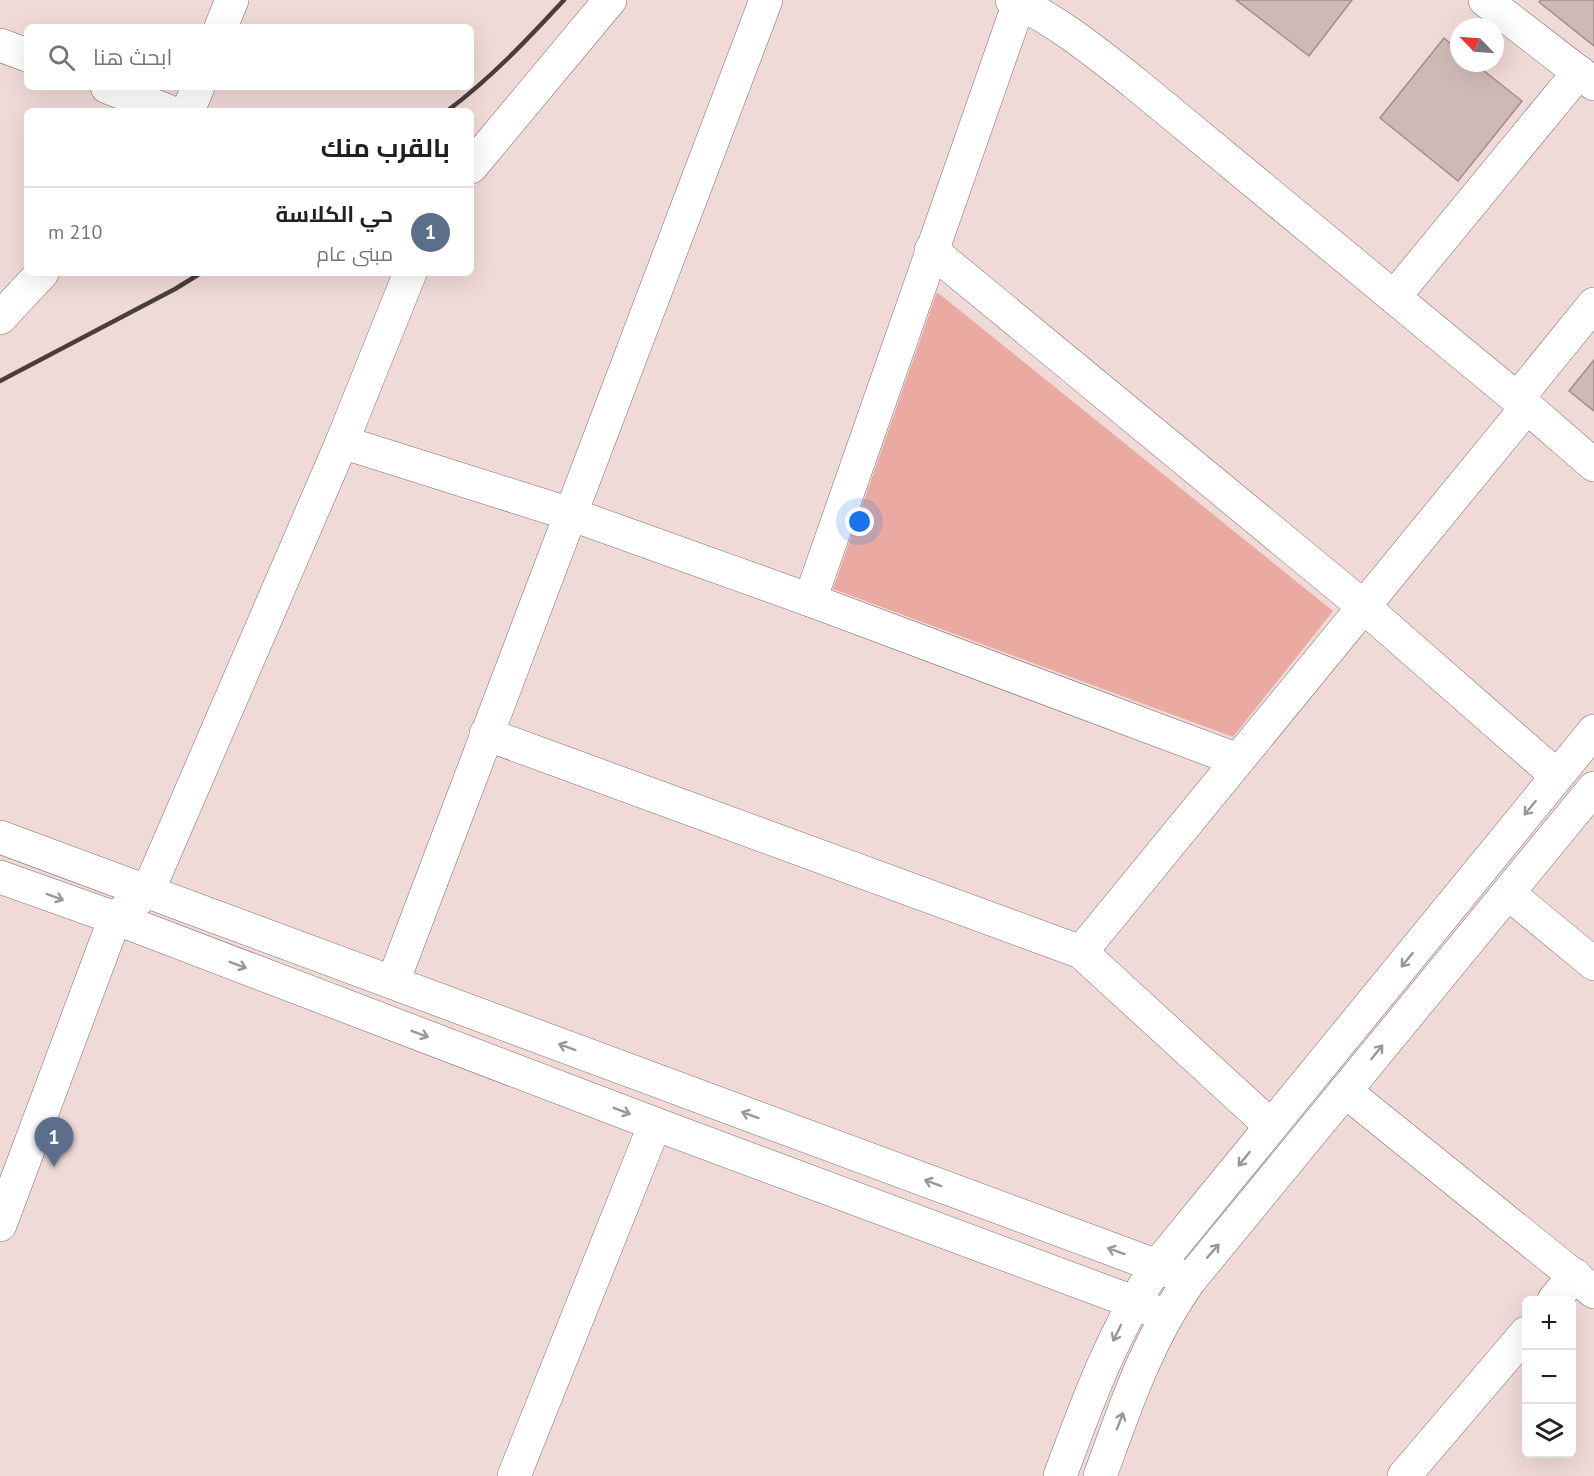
<!DOCTYPE html>
<html lang="ar">
<meta charset="utf-8">
<style>
:root{--surface:#fff;--page:#f2f2f2;--text:#202124;--muted:#757577;--line:#e0e0e0;--accent:#2563eb}
body{margin:0;font-family:"PT Sans",Cairo,sans-serif;background:var(--page);color:var(--text);direction:rtl}
.controls{position:absolute;right:18px;bottom:18px;display:grid;overflow:hidden;border-radius:9px;box-shadow:0 6px 24px #0002}
.controls button{width:54px;height:54px;display:grid;place-items:center;padding:0;border:0;border-bottom:2px solid var(--line);background:var(--surface);color:var(--text);font:30px sans-serif}
.compass{position:absolute;left:1450px;top:18px;width:54px;height:54px;border-radius:50%;background:var(--surface);box-shadow:0 6px 24px #0002;rotate:295deg}
.you{position:absolute;left:860px;top:522px;width:21px;height:21px;margin:-15px;border:4px solid #fff;border-radius:50%;background:#1a73e8;box-shadow:0 0 0 9px #1a73e833}
.badge{display:grid;place-items:center;width:39px;height:39px;border-radius:50%;background:var(--accent);color:#fff;font-size:20px;font-weight:700}
.pin{position:absolute;translate:-50% -50px;filter:drop-shadow(0 2px 3px #0008)}
.pin::after{content:'';position:absolute;top:32px;width:21px;height:18px;background:inherit;clip-path:polygon(0 0,100% 0,50% 100%)}
.list{margin:0;padding:0;list-style:none}
h2{display:flex;justify-content:space-between;align-items:center;height:78px;margin:0;padding:0 24px;font-size:26px}
h2 small{font-size:20px;font-weight:400;color:var(--muted)}
.list li{display:grid;grid-template-columns:39px 1fr auto;gap:18px;align-items:center;box-sizing:border-box;height:90px;padding:0 24px;border-top:2px solid var(--line)}
.list b{display:block;font-size:22px;white-space:nowrap}
.list p{margin:0;font-size:20px;white-space:nowrap;color:var(--muted)}
.list em{font-size:20px;font-style:normal;color:var(--muted)}
.icon{flex:none;width:33px;height:33px;fill:none;stroke:currentColor;stroke-width:2;stroke-linecap:round;stroke-linejoin:round}
.map{position:relative;flex:none;width:1594px;height:1476px;overflow:hidden;direction:ltr}
.search{position:absolute;background:var(--surface);box-shadow:0 6px 24px #0002;left:24px;top:24px;width:450px;height:66px;display:flex;align-items:center;gap:15px;box-sizing:border-box;padding:0 21px;border-radius:9px;color:var(--muted);font-size:22px}
.panel{position:absolute;background:var(--surface);box-shadow:0 6px 24px #0002;left:24px;top:108px;width:450px;height:168px;border-radius:9px;direction:rtl}
.map>svg:first-child{display:block}
.green{fill:#ebaaa1}
.building{fill:#cdb9b6;stroke:#a18e8b;stroke-width:1.5}
.lines{fill:none;stroke-linecap:round;stroke-linejoin:round}
.minor-casing{stroke:#806d6a;stroke-width:34}
.minor{stroke:#fff;stroke-width:33}
.rail{stroke:#493e3d;stroke-width:4.5}
.oneway{stroke:#9a9796}
</style>
<div class="map">
<svg width="1594" height="1476" viewBox="0 0 1594 1476">
<rect width="100%" height="100%" fill="#f0dad7"/>
<polygon class="green" points="937,292 1333,611 1233,737 833,589"/>
<g class="building">
<polygon points="1236,0 1352,0 1309,56"/>
<polygon points="1541,0 1594,0 1594,46 1539,2"/>
<polygon points="1444,38 1459,51 1459,63 1474,63 1522,101 1458,181 1380,118"/>
<polygon points="1594,360 1594,411 1569,391"/>
</g>
<g class="lines">
<g class="minor-casing">
<g id="minor">
<path d="M1012,0C1057,20 1098,54 1136,84L1527,407L1594,465"/>
<polyline points="1485,0 1594,84"/>
<polyline points="221,27 232,0"/>
<polyline points="0,45 27,55"/>
<polyline points="107,87 168,111"/>
<polyline points="188,111 198,87"/>
<polyline points="471,167 610,0"/>
<polyline points="931,250 1364,607 1557,776"/>
<polyline points="1394,297 1579,72"/>
<polyline points="0,318 42,273"/>
<polyline points="1517,399 1594,304"/>
<polyline points="342,442 570,514 810,600 1238,760"/>
<polyline points="810,600 1019,3"/>
<polyline points="486,734 1081,952 1271,1126"/>
<polyline points="0,837 1157,1266 1190,1280"/>
<polyline points="0,877 115,918 655,1124 1133,1302 1165,1316"/>
<polyline points="1508,893 1594,964"/>
<polyline points="1081,952 1527,407"/>
<polyline points="393,982 766,0"/>
<polyline points="1345,1091 1594,1292"/>
<polyline points="0,1225 115,918 148,891 342,442 410,273"/>
<polyline points="1554,1300 1575,1275"/>
<polyline points="514,1476 655,1124"/>
<path d="M1060,1476C1087,1403 1113,1331 1157,1266L1594,731"/>
<path d="M1100,1476C1125,1408 1147,1340 1190,1280L1594,788"/>
<polyline points="1404,1476 1526,1333"/>
</g>
</g>
<use href="#minor" class="minor"/>
<g class="rail">
<path d="M447,111C490,79 527,40 564,0"/>
<polyline points="0,381 175,289 201,273"/>
</g>
</g>
<defs><path id="oneway-shaft" d="M-6 0H5M1.5-3L5.5 0L1.5 3" fill="none" stroke-width="1.6" stroke-linecap="round" stroke-linejoin="round" transform="scale(1.5)"/></defs>
<g class="oneway">
<use href="#oneway-shaft" transform="translate(1530 808) rotate(129)"/>
<use href="#oneway-shaft" transform="translate(55 897) rotate(20)"/>
<use href="#oneway-shaft" transform="translate(1407 960) rotate(129)"/>
<use href="#oneway-shaft" transform="translate(238 965) rotate(21)"/>
<use href="#oneway-shaft" transform="translate(420 1034) rotate(21)"/>
<use href="#oneway-shaft" transform="translate(567 1047) rotate(-160)"/>
<use href="#oneway-shaft" transform="translate(1377 1052) rotate(-51)"/>
<use href="#oneway-shaft" transform="translate(622 1111) rotate(21)"/>
<use href="#oneway-shaft" transform="translate(750 1115) rotate(-160)"/>
<use href="#oneway-shaft" transform="translate(1244 1159) rotate(129)"/>
<use href="#oneway-shaft" transform="translate(933 1183) rotate(-160)"/>
<use href="#oneway-shaft" transform="translate(1116 1251) rotate(-160)"/>
<use href="#oneway-shaft" transform="translate(1213 1251) rotate(-49)"/>
<use href="#oneway-shaft" transform="translate(1117 1333) rotate(116)"/>
<use href="#oneway-shaft" transform="translate(1120 1421) rotate(-69)"/>
</g>
</svg>
<div class="controls">
<button>+</button>
<button>−</button>
<button><svg class="icon" aria-label="layers" viewBox="0 0 24 24"><path d="M12 4l9 5-9 5-9-5zM3 14l9 5 9-5"/></svg></button>
</div>
<svg class="compass" viewBox="-18 -18 36 36"><path d="M0-13l5 13h-10z" fill="#e53935"/><path d="M0 13l5-13h-10z" fill="#757577"/></svg>
<div class="you"></div>
<div class="pin badge" style="left:54px;top:1167px;background:#5c6f8a">1</div>
<div class="search"><svg class="icon" aria-label="search" viewBox="0 0 24 24"><circle cx="10" cy="10" r="6"/><path d="M15 15l6 6"/></svg>ابحث هنا</div>
<section class="panel">
<h2>بالقرب منك<small></small></h2>
<ul class="list">
<li><span class="badge" style="background:#5c6f8a">1</span><div><b>حي الكلاسة</b><p>مبنى عام</p></div><em>210 m</em></li>
</ul>
</section>
</div>
